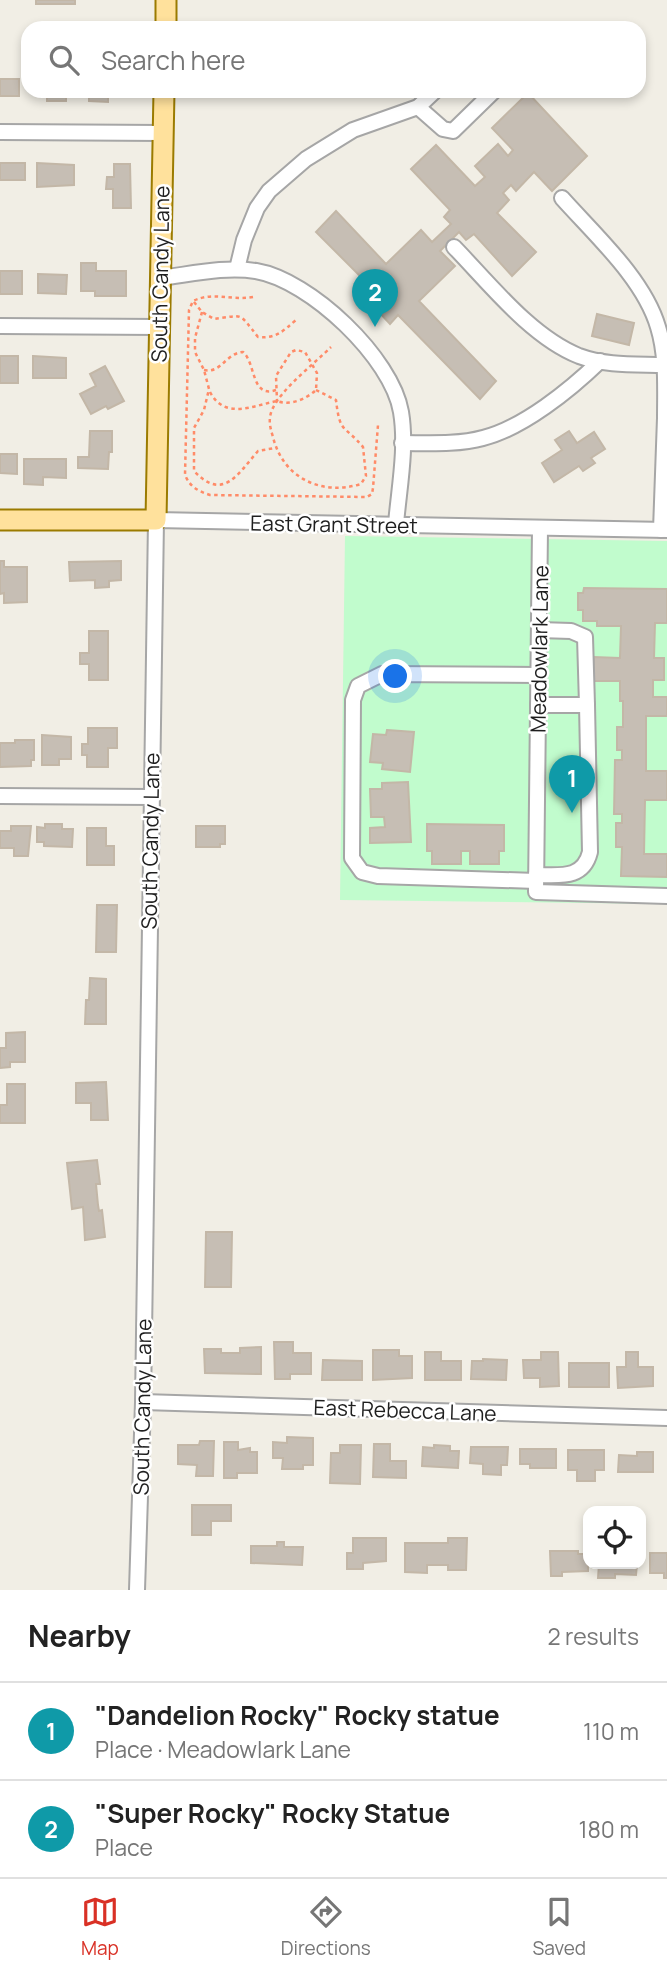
<!DOCTYPE html>
<meta charset="utf-8">
<style>
:root{--surface:#fff;--page:#f6f6f6;--text:#222;--muted:#767676;--line:#e0e0e0;--accent:#d93025}
body{margin:0;font-family:Manrope,sans-serif;background:var(--page);color:var(--text)}
.controls{position:absolute;right:21px;bottom:21px;display:grid;overflow:hidden;border-radius:14px;box-shadow:0 4px 10px #0003}
.controls button{width:63px;height:63px;display:grid;place-items:center;padding:0;border:0;border-bottom:2px solid var(--line);background:var(--surface);color:var(--text);font:35px sans-serif}
.you{position:absolute;left:396px;top:677px;width:24px;height:24px;margin:-18px;border:5px solid #fff;border-radius:50%;background:#1a73e8;box-shadow:0 0 0 10px #1a73e833}
.badge{display:grid;place-items:center;width:46px;height:46px;border-radius:50%;background:var(--accent);color:#fff;font-size:23px;font-weight:700}
.pin{position:absolute;translate:-50% -58px;filter:drop-shadow(0 2px 4px #0008)}
.pin::after{content:'';position:absolute;top:37px;width:24px;height:21px;background:inherit;clip-path:polygon(0 0,100% 0,50% 100%)}
.list{margin:0;padding:0;list-style:none}
h2{display:flex;justify-content:space-between;align-items:center;height:91px;margin:0;padding:0 28px;font-size:30px}
h2 small{font-size:23px;font-weight:400;color:var(--muted)}
.list li{display:grid;grid-template-columns:46px 1fr auto;gap:21px;align-items:center;box-sizing:border-box;height:98px;padding:0 28px;border-top:2px solid var(--line)}
.list b{display:block;font-size:26px;white-space:nowrap}
.list p{margin:0;font-size:23px;white-space:nowrap;color:var(--muted)}
.list em{font-size:23px;font-style:normal;color:var(--muted)}
.icon{flex:none;width:38px;height:38px;fill:none;stroke:currentColor;stroke-width:2;stroke-linecap:round;stroke-linejoin:round}
.map{position:relative;flex:none;width:667px;height:1590px;overflow:hidden}
.search{position:absolute;background:var(--surface);box-shadow:0 4px 10px #0003;left:21px;right:21px;top:21px;height:77px;display:flex;align-items:center;gap:18px;box-sizing:border-box;padding:0 24px;border-radius:21px;color:var(--muted);font-size:26px}
.sheet{height:287px;background:var(--surface)}
nav{display:flex;justify-content:space-around;align-items:center;box-sizing:border-box;height:98px;border-top:2px solid var(--line);background:var(--surface);font-size:19px;color:var(--muted)}
nav a{display:grid;justify-items:center;gap:4px}
nav .on{color:var(--accent)}
.map>svg:first-child{display:block}
.park{fill:#c1fccd}
.building{fill:#c6beb4;stroke:#c3b7a7;stroke-width:2}
.lines{fill:none;stroke-linecap:round;stroke-linejoin:round}
.minor-casing{stroke:#a6a6a6;stroke-width:18}
.major-casing{stroke:#9b7b00;stroke-width:23}
.path{stroke:#ff8b68;stroke-width:2.5;stroke-dasharray:3.5 3.5;stroke-linecap:butt}
.minor{stroke:#fff;stroke-width:14}
.major{stroke:#ffe19c;stroke-width:19}
.labels{text-anchor:middle;dominant-baseline:central;stroke-width:5;stroke-linejoin:round;paint-order:stroke}
.street-label{font-size:21px;fill:#1f1f1f;stroke:#fff}
</style>
<div class="map">
<svg width="667" height="1590" viewBox="0 0 667 1590">
<rect width="100%" height="100%" fill="#f1eee5"/>
<polygon class="park" points="345,536 667,541 667,904 340,900"/>
<g class="building">
<rect x="36" y="0" width="39" height="4"/>
<rect x="0" y="79" width="19" height="17"/>
<rect x="47" y="91" width="19" height="10"/>
<polygon points="89,91 132,91 132,94 108,94 108,102 89,101"/>
<polygon points="528,93 587,156 552,191 534,172 516,191 511,185 503,193 509,200 497,213 536,252 512,276 474,234 466,240 459,232 440,251 455,266 419,301 496,381 480,399 398,315 390,324 364,296 372,288 316,232 336,211 386,264 421,230 432,242 451,224 444,217 450,210 411,169 436,145 475,186 485,177 475,166 498,144 508,156 513,150 492,128"/>
<rect x="0" y="163" width="25" height="17"/>
<polygon points="37,163 74,165 74,185 37,187"/>
<polygon points="114,164 130,164 131,208 113,208 113,189 106,189 107,177 114,177"/>
<polygon points="81,263 96,263 96,271 126,271 126,296 95,296 95,291 81,291"/>
<rect x="0" y="271" width="22" height="23"/>
<polygon points="38,274 67,275 66,294 38,293"/>
<polygon points="597,314 634,323 629,345 592,336"/>
<rect x="0" y="356" width="18" height="27"/>
<polygon points="33,356 66,358 66,378 33,378"/>
<polygon points="105,366 124,401 108,409 106,406 91,414 80,394 96,386 90,374"/>
<polygon points="90,431 112,431 112,452 109,452 108,469 78,468 78,457 89,457"/>
<polygon points="569,431 577,443 594,432 605,449 591,458 595,463 583,471 579,466 554,482 542,463 562,450 555,440"/>
<polygon points="0,454 17,454 17,474 0,473"/>
<polygon points="24,459 66,459 66,478 43,477 43,485 24,484"/>
<polygon points="0,561 4,561 4,567 27,567 27,602 4,603 4,593 0,594"/>
<polygon points="121,561 121,580 109,581 109,587 95,588 95,580 70,581 69,562"/>
<polygon points="584,588 667,589 667,623 655,623 654,658 664,658 664,680 653,680 653,697 667,697 667,716 646,716 646,771 667,771 667,800 645,800 644,854 667,854 667,877 621,876 622,847 616,847 616,823 622,823 622,814 614,814 615,760 622,760 622,750 617,750 617,727 623,727 623,701 620,701 620,681 594,681 594,657 620,658 621,626 597,626 597,621 583,621 583,610 578,610 578,593 583,593"/>
<polygon points="89,631 108,631 108,680 89,680 89,664 80,664 80,653 89,653"/>
<polygon points="88,728 117,728 117,748 108,748 108,767 87,767 87,755 82,755 82,744 88,744"/>
<polygon points="387,730 414,732 410,772 382,769 383,763 370,762 373,734 386,735"/>
<polygon points="42,735 71,737 71,759 59,759 59,765 42,765"/>
<polygon points="15,740 34,740 34,760 31,760 31,766 0,767 0,743 15,743"/>
<polygon points="408,782 411,842 370,843 370,828 385,827 384,817 371,817 370,789 382,789 382,783"/>
<polygon points="45,824 62,824 62,829 73,829 72,847 44,846 44,842 37,842 37,827 45,828"/>
<polygon points="427,824 504,825 504,851 499,851 499,864 470,864 470,851 461,851 461,864 432,864 432,851 427,851"/>
<polygon points="11,826 31,826 28,856 14,856 14,848 0,848 0,831 11,831"/>
<polygon points="196,826 225,826 225,844 220,844 220,847 196,847"/>
<polygon points="87,828 106,828 106,846 114,846 114,865 87,865"/>
<polygon points="97,905 117,905 116,952 96,952"/>
<polygon points="90,978 106,979 106,1024 85,1024 86,1000 89,1000"/>
<polygon points="25,1032 25,1062 10,1062 10,1067 0,1068 0,1048 6,1048 6,1033"/>
<polygon points="106,1082 108,1120 91,1120 91,1103 76,1103 76,1083"/>
<polygon points="7,1084 25,1084 25,1123 0,1123 0,1105 7,1105"/>
<polygon points="97,1160 100,1184 96,1184 98,1205 99,1211 102,1210 105,1237 85,1240 83,1207 72,1209 67,1163"/>
<polygon points="206,1232 232,1232 231,1287 205,1287"/>
<polygon points="274,1342 293,1342 293,1353 311,1353 311,1374 290,1374 290,1379 275,1379"/>
<polygon points="261,1347 261,1374 205,1373 204,1349 221,1349 221,1353 240,1353 240,1348"/>
<polygon points="373,1350 399,1350 399,1356 412,1356 412,1378 373,1380"/>
<polygon points="425,1352 441,1352 441,1361 461,1361 461,1380 425,1380"/>
<polygon points="541,1352 558,1352 559,1386 540,1387 540,1378 524,1378 523,1360 541,1360"/>
<polygon points="626,1352 638,1352 638,1367 653,1367 653,1386 618,1388 617,1367 626,1367"/>
<polygon points="483,1359 507,1360 506,1380 471,1379 472,1361 483,1361"/>
<polygon points="323,1360 362,1361 362,1380 322,1380"/>
<rect x="569" y="1363" width="40" height="24"/>
<polygon points="287,1437 313,1438 313,1465 303,1465 303,1469 282,1469 283,1458 273,1458 273,1442 287,1443"/>
<polygon points="200,1441 214,1441 213,1476 196,1476 197,1465 178,1464 178,1445 199,1445"/>
<polygon points="224,1442 238,1442 238,1450 250,1448 250,1452 257,1452 257,1473 237,1473 237,1478 224,1478"/>
<polygon points="374,1444 390,1444 390,1461 406,1461 406,1478 373,1477"/>
<polygon points="340,1445 361,1445 360,1484 330,1483 331,1453 340,1453"/>
<polygon points="434,1445 450,1446 450,1451 459,1451 458,1468 422,1466 423,1447 434,1448"/>
<polygon points="471,1447 508,1447 507,1465 501,1465 501,1475 483,1474 483,1464 470,1463"/>
<polygon points="520,1449 556,1449 556,1468 530,1468 530,1464 520,1464"/>
<polygon points="568,1450 604,1450 604,1470 595,1470 595,1481 577,1481 577,1470 568,1470"/>
<polygon points="637,1452 653,1452 653,1472 618,1472 619,1455 637,1456"/>
<polygon points="192,1505 231,1505 231,1521 211,1521 211,1535 192,1535"/>
<polygon points="353,1538 386,1538 386,1561 363,1563 363,1569 347,1569 347,1553 353,1553"/>
<polygon points="448,1538 467,1538 466,1570 448,1570 448,1565 427,1565 427,1573 405,1572 405,1543 448,1543"/>
<polygon points="277,1542 284,1542 284,1547 303,1547 302,1565 251,1563 251,1546 277,1546"/>
<polygon points="550,1551 578,1551 578,1554 588,1554 588,1571 562,1572 562,1576 551,1576"/>
<polygon points="650,1553 667,1553 667,1578 664,1578 664,1573 650,1573"/>
<polygon points="599,1564 637,1564 636,1575 615,1574 615,1578 598,1578"/>
</g>
<g class="lines">
<g class="minor-casing">
<g id="minor">
<polyline points="418,107 443,129 453,131 494,91"/>
<polyline points="0,132 163,133"/>
<path d="M562,198C595,235 644,279 658,327C667,356 665,388 665,418"/>
<path d="M454,247C489,283 531,337 579,356C606,366 636,364 664,365"/>
<polyline points="237,269 244,240 257,208 269,191 306,159 353,130 418,107 435,91"/>
<path d="M160,278C192,274 225,266 256,271C310,280 392,358 401,412C407,448 399,488 396,524"/>
<polyline points="0,326 159,327"/>
<path d="M402,443C427,443 458,445 483,438C523,428 570,390 600,361"/>
<polyline points="540,528 536,892 667,896"/>
<polyline points="661,530 665,418 667,418"/>
<polyline points="539,630 571,631 585,637 587,705"/>
<polyline points="0,796 151,797"/>
<path d="M536,875C559,875 583,880 590,852L587,705H538"/>
<polyline points="536,881 378,876 362,872 352,858 353,700 358,686 382,674 538,675"/>
<polyline points="143,1402 667,1418"/>
<polyline points="137,1590 143,1402 156,520 667,530"/>
</g>
</g>
<g class="major-casing">
<g id="major">
<polyline points="166,28 166,0"/>
<polyline points="0,520 156,520 164,91"/>
</g>
</g>
<g class="path">
<path d="M253,297C229,301 215,291 193,301L189,310L185,475C190,487 198,491 210,495L367,497L372,494L373,488L378,425"/>
<path d="M194,302L202,312L214,319C245,315 238,312 258,337C276,339 283,331 296,320"/>
<path d="M202,312L195,338V352L204,370L209,389L204,410L194,428V471C223,502 238,474 258,451L275,448"/>
<path d="M204,370C221,374 226,353 243,352C256,363 251,399 276,390"/>
<path d="M316,390L336,400C340,435 344,424 363,447L366,476L361,484C321,496 283,478 273,437C270,427 268,420 272,410C281,389 314,364 331,347"/>
<path d="M210,392C225,420 252,406 277,401C291,406 306,399 316,390L317,373L305,352L296,350L291,352L276,376L277,401"/>
</g>
<use href="#minor" class="minor"/>
<use href="#major" class="major"/>
</g>
<g class="labels">
<g class="street-label">
<text transform="translate(160 274) rotate(-89)">South Candy Lane</text>
<text transform="translate(334 524) rotate(1)">East Grant Street</text>
<text transform="translate(539 649) rotate(-89)">Meadowlark Lane</text>
<text transform="translate(150 841) rotate(-89)">South Candy Lane</text>
<text transform="translate(142 1407) rotate(-89)">South Candy Lane</text>
<text transform="translate(405 1410) rotate(2)">East Rebecca Lane</text>
</g>
</g>
</svg>
<div class="controls">
<button><svg class="icon" aria-label="locate" viewBox="0 0 24 24"><circle cx="12" cy="12" r="6"/><path d="M12 2v4M12 18v4M2 12h4M18 12h4"/></svg></button>
</div>
<div class="you"></div>
<div class="pin badge" style="left:572px;top:813px;background:#0f9aa8">1</div>
<div class="pin badge" style="left:375px;top:327px;background:#0f9aa8">2</div>
<div class="search"><svg class="icon" aria-label="search" viewBox="0 0 24 24"><circle cx="10" cy="10" r="6"/><path d="M15 15l6 6"/></svg>Search here</div>
</div>
<section class="sheet">
<h2>Nearby<small>2 results</small></h2>
<ul class="list">
<li><span class="badge" style="background:#0f9aa8">1</span><div><b>&quot;Dandelion Rocky&quot; Rocky statue</b><p>Place · Meadowlark Lane</p></div><em>110 m</em></li>
<li><span class="badge" style="background:#0f9aa8">2</span><div><b>&quot;Super Rocky&quot; Rocky Statue</b><p>Place</p></div><em>180 m</em></li>
</ul>
</section>
<nav>
<a class="on"><svg class="icon" aria-label="map" viewBox="0 0 24 24"><path d="M3 6l6-2 6 2 6-2v14l-6 2-6-2-6 2zM9 4v14M15 6v14"/></svg>Map</a>
<a><svg class="icon" aria-label="directions" viewBox="0 0 24 24"><path d="M12 3l9 9-9 9-9-9zM9 14v-3h6M13 9l2 2-2 2"/></svg>Directions</a>
<a><svg class="icon" aria-label="saved" viewBox="0 0 24 24"><path d="M7 4h10v16l-5-4-5 4z"/></svg>Saved</a>
</nav>
